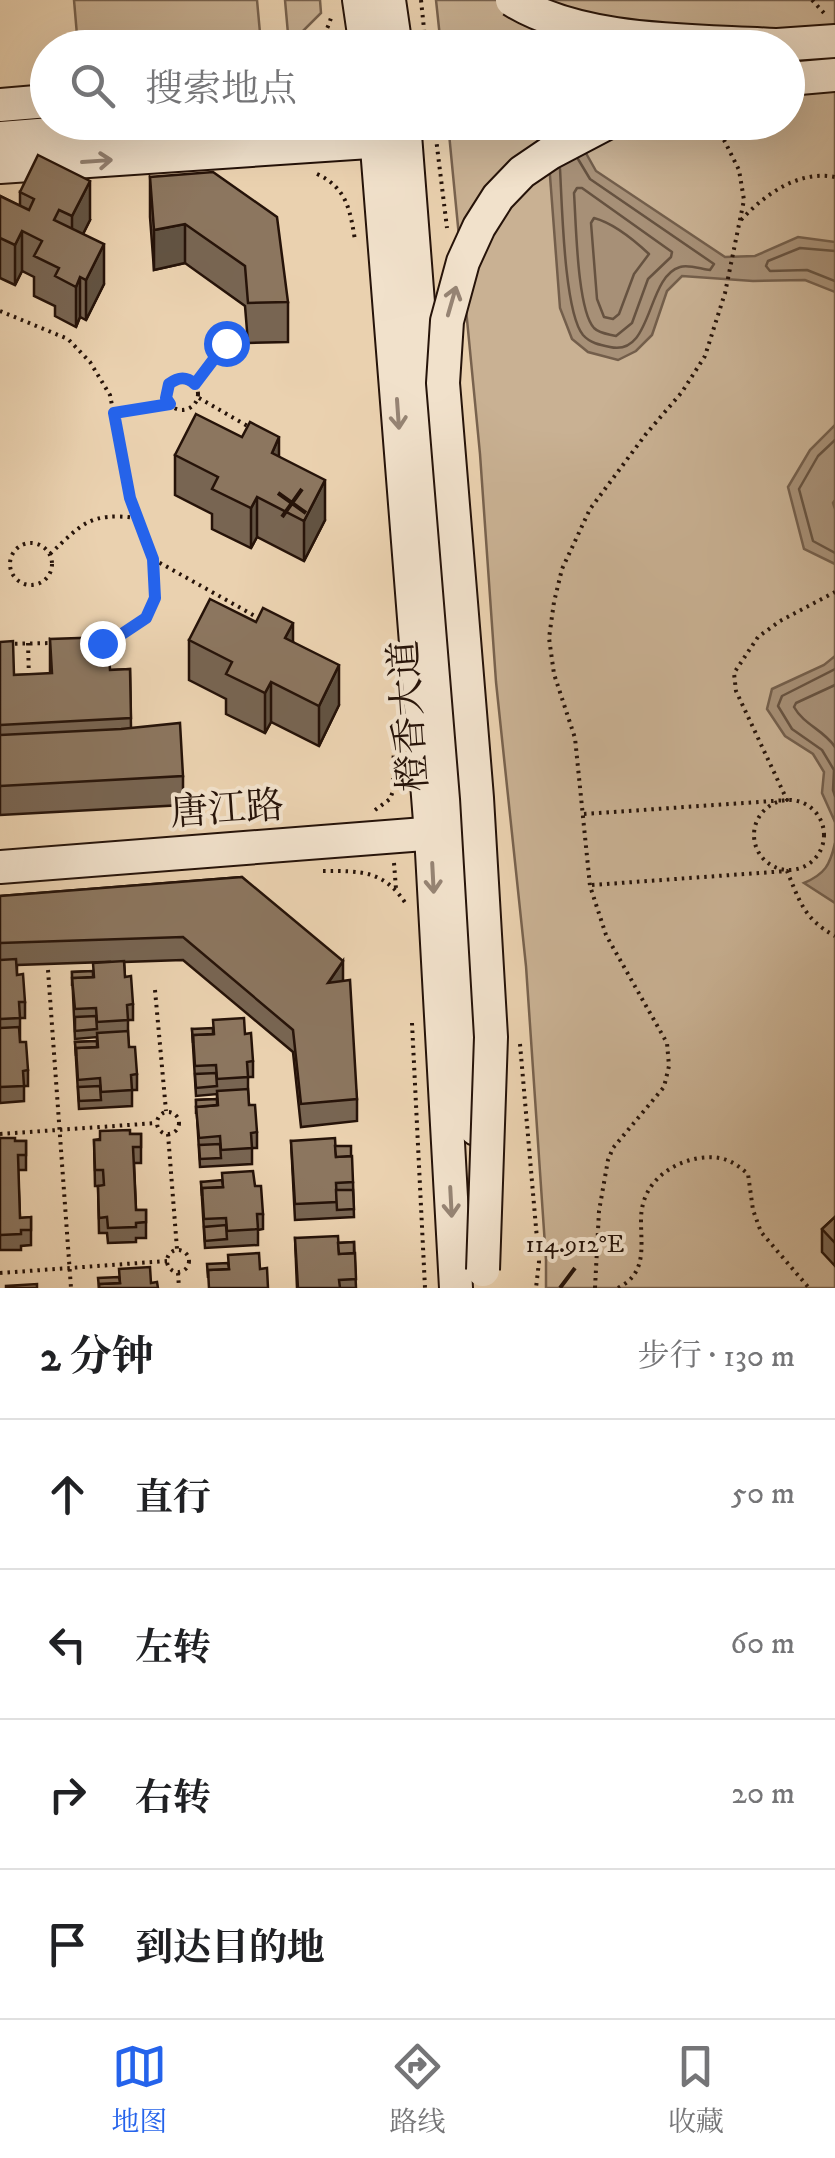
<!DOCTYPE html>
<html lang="zh">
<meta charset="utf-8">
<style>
:root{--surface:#fff;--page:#f2f2f2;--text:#202124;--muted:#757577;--line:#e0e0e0;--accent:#2563eb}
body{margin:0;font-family:"IM FELL DW Pica","Noto Serif SC",serif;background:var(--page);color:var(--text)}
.stop{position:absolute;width:30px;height:30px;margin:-22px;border:8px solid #2563eb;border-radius:50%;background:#fff}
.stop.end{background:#2563eb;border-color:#fff;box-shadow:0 2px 10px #0008}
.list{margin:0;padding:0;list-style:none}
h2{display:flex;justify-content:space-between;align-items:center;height:130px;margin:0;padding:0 40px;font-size:42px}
h2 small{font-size:32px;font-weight:400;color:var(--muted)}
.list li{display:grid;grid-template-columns:65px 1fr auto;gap:30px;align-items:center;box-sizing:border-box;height:150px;padding:0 40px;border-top:2px solid var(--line)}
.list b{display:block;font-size:38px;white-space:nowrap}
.list em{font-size:32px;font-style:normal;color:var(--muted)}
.icon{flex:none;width:55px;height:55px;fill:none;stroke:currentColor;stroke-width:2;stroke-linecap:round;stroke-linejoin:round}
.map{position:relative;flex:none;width:835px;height:1288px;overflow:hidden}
.search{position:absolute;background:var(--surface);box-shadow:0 10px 40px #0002;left:30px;right:30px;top:30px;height:110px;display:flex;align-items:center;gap:25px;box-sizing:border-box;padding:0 35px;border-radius:55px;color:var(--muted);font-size:38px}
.sheet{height:730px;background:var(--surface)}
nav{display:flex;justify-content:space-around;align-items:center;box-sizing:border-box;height:140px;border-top:2px solid var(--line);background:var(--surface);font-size:28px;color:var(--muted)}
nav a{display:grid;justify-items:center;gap:5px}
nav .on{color:var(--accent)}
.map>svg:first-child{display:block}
.green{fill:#c9b193;stroke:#78624e;stroke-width:2.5}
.water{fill:#a79077;stroke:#735e4b;stroke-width:2.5}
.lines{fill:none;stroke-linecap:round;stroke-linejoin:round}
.shore{stroke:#665240;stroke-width:2.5}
.secondary-casing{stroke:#261309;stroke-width:36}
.path{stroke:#261309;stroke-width:4;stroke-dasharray:2.5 5;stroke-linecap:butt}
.secondary{stroke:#f1e1cb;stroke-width:32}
.secondary-bridge-casing{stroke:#261309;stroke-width:36;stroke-linecap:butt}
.secondary-bridge{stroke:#f1e1cb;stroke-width:32}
.wall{fill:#786552;stroke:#261309;stroke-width:2.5}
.shaded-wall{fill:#625342;stroke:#261309;stroke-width:2.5}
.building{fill:#8c765f;stroke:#261309;stroke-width:2.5}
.oneway{stroke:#968474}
.route{stroke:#2563eb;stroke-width:12}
.ticks{fill:none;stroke:#261309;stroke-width:4}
.labels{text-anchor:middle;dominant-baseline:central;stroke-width:8;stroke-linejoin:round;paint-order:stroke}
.street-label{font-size:38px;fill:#261309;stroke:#f1e1cb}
.ticks-label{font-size:25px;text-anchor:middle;fill:#261309;stroke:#f1e1cb;stroke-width:8;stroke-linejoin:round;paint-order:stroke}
</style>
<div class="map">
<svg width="835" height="1288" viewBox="0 0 835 1288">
<rect width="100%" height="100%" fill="#ead1af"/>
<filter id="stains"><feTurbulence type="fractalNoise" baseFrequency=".002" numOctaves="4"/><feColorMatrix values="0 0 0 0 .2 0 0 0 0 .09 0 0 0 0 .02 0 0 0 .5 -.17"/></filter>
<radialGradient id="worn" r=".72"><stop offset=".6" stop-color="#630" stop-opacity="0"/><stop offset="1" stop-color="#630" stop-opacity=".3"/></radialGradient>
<g class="green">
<polygon points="74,0 257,0 260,33 193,39 193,47 78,47"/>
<polygon points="285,0 320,0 321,13 289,45"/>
<polygon points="436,0 835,0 835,1288 546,1288 546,1260 526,966 496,682 480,454 448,123 788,122 788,48 441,47"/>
</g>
<g class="water">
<polygon points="546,123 564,127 578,139 596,171 725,257 755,256 798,237 835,242 835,292 805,280 753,281 682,276 667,291 652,335 636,351 618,360 588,352 572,339 560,308"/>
<polygon points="835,425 835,500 833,503 835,509 835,564 804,549 788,487 810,450"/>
<polygon points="835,656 835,822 822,793 824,772 813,754 785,736 767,709 772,689 824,665"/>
<path d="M835,843V903L804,883C825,874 830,865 835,843Z"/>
</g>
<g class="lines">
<g class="shore">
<path d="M560,169C562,203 564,312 583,335C590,343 600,345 610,347C653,357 646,277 680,267C688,264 701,269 710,270L714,264L590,179L578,159"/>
<path d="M577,188H582L672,252L671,257L648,279L632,323L616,336C609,334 600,334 594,328C577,310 576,221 574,193Z"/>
<path d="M594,218C613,223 634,240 649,254L634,274L619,314L613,319L604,317L597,299L591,223Z"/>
<polyline points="835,251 800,248 768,261 766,266 770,271 807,270 835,281"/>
<polyline points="835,440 818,456 799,489 813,541 835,553"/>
<polyline points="835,669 782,696 778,706 792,729 822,750 834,770 833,790 835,796"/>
<path d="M835,685L796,703L794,707C804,725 824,730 835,747"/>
</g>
<g class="secondary-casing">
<g id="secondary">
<polyline points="359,0 366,48"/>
<polyline points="389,0 396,48"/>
<polyline points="750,47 835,41"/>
<polyline points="788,79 835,75"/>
<polyline points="0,105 48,101"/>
<polyline points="375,122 431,834 456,1288"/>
<polyline points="404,122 459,832 476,1129"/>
<polyline points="0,138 201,122"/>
<polyline points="0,167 399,140"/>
<polyline points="0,867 450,832"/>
</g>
</g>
<g class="path">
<polyline points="421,0 426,48"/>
<polyline points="812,0 824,13"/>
<path d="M306,48C322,41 328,30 332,14"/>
<polyline points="434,122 447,228"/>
<path d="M317,174C347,188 350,210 355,240"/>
<path d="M741,220C765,194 799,170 835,177"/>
<polyline points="0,311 68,339 90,362 110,395 130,498 153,559 155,598 145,618 116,638 107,641"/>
<circle cx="182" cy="394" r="16"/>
<polyline points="195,384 226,343"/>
<polyline points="199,398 251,428"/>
<polyline points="114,413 169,405"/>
<circle cx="31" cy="564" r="21"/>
<path d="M50,554C82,524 90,512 136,518"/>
<polyline points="153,559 262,620"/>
<polyline points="28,643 29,679"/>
<polyline points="0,644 53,643"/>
<circle cx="789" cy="835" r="35"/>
<polyline points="375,810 390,799 393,791 394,737"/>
<polyline points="584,814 787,800 736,691 734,673 758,637 780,621 835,592"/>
<polyline points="394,863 396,889"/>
<path d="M323,871C361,871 384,870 406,904"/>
<path d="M592,885L787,871C800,902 804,919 835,936"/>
<polyline points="48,970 71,1288"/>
<polyline points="155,990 166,1111"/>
<polyline points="412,1023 425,1288"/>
<polyline points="520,1044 539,1262 536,1288"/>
<circle cx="168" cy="1123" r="11"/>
<polyline points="0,1134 157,1123"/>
<polyline points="168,1134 177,1249"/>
<circle cx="178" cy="1261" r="11"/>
<polyline points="0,1273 167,1261"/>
<polyline points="178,1273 179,1288"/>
<polyline points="595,1288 599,1211 608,1160 613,1148 664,1087 669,1066 667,1043 606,935 590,886 575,738 554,674 549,638 554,602 562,569 590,509 646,434 682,392 705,356 725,293 744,200 739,170 724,140 709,122"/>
<path d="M618,1288C647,1273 641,1248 641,1220C641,1185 667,1164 699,1158C721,1155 732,1160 748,1174L753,1210L761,1232L809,1288"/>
</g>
<use href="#secondary" class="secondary"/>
<g class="secondary-bridge-casing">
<g id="secondary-bridge">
<path d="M512,0C583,44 693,40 775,45"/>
<polyline points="483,1270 491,1037 477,798 443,383 447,321 463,262 479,227 498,197 522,172 550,153 609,122"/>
</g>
</g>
<use href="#secondary-bridge" class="secondary-bridge"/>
</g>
<g class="wall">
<polygon points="150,177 288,302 288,342 248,343 245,306 185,263 154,270 150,217"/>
<polygon points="20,192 90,220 83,234 104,284 86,320 80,317 76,327 55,316 55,306 34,296 34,277 22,271 15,285 0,278 0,196 20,206"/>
<polygon points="175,455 279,457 325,520 304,561 257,537 251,548 212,529 212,514 175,495"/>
<polygon points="50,639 110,670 130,669 131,728 183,776 183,805 0,815 0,642 14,675 50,674"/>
<polygon points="189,640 293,642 339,705 319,746 271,722 265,733 226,714 226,699 189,680"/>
<polygon points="242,877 343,981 357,1099 357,1121 301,1127 293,1052 183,960 124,962 125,977 133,1004 133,1020 128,1020 128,1035 129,1047 137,1074 137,1090 132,1090 132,1106 79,1109 75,1042 97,1041 97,1037 75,1039 72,972 93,971 107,962 17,965 17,975 25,1002 25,1018 20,1018 20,1042 28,1070 28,1086 24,1086 24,1101 0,1103 0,896"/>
<polygon points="192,1029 245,1034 253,1061 253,1077 248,1077 248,1089 249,1105 257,1132 257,1148 252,1148 252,1164 200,1167 196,1100 217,1099 217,1094 196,1096"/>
<polygon points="130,1134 141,1134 141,1163 134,1163 136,1210 146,1210 146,1238 136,1238 136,1242 108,1243 107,1233 99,1233 98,1186 95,1186 94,1140"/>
<polygon points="0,1138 15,1141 26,1141 26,1170 18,1170 20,1218 31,1217 31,1245 21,1246 21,1250 0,1250"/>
<polygon points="291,1141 335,1146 353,1182 354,1217 295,1220"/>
<polygon points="201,1182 255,1186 263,1214 263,1229 258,1230 258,1245 205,1248"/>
<polygon points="835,1217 835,1266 822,1252 822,1229"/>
<polygon points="295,1238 338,1243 354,1242 356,1288 297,1288"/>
</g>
<g class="shaded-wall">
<polygon points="90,181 90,220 72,256 72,216"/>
<polygon points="185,224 185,263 154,270 154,230"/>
<polygon points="22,231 22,271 15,285 15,245"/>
<polygon points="104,244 104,284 86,320 86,280"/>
<polygon points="80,277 80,317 76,327 76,287"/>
<polygon points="279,437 279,477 272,453"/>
<polygon points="325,480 325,520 304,561 304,521"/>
<polygon points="257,497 257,537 251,548 251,508"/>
<polygon points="293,623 293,663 285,638"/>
<polygon points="339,665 339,705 319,746 319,706"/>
<polygon points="271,682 271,722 265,733 265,693"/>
<polygon points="343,961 343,983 328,983"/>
</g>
<g class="building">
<polygon points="38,155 90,181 72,216 59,210 54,220 104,244 86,280 80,277 76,287 55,276 59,268 34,256 42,241 22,231 15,245 0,238 0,196 29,210 34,199 20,192"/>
<polygon points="213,172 277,217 288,302 248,303 245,266 185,224 154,230 150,177"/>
<polygon points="196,414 242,437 250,422 279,437 272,453 325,480 304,521 257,497 251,508 212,489 218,477 175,455"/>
<polygon points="210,599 256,622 263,608 293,623 285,638 339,665 319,706 271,682 265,693 226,674 232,662 189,640"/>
<polygon points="108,637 110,670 130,669 131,718 0,725 0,642 13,641 14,675 52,673 50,639"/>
<polygon points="180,723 183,776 0,786 0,735 121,729"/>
<polygon points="242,877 343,961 328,983 350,980 357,1099 301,1104 293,1030 183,937 0,943 0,896"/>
<polygon points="16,959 17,975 23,974 25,1002 19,1002 20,1018 0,1019 0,960"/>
<polygon points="124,961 125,977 131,976 133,1004 127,1005 128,1020 97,1022 96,1008 75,1009 72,978 94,977 93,963"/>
<polygon points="93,971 93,977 72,978 72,986 72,972"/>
<polygon points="96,1016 97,1029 75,1031 75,1017"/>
<polygon points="244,1018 245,1034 251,1033 253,1061 247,1062 248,1077 217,1079 216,1065 195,1066 193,1035 214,1034 213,1020"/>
<polygon points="19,1027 20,1042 26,1042 28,1070 23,1071 24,1086 0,1087 0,1028"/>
<polygon points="213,1028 213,1034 193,1035 193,1043 192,1029"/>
<polygon points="128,1031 129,1047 135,1047 137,1074 131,1075 132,1090 101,1092 100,1078 78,1080 76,1048 98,1047 97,1033"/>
<polygon points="97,1041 97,1047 76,1048 76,1056 75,1042"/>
<polygon points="216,1073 217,1086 196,1088 195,1074"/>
<polygon points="100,1086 101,1100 79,1101 78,1087"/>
<polygon points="248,1089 249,1105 255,1105 257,1132 251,1133 252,1148 221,1150 220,1136 199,1138 196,1107 218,1105 217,1091"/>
<polygon points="217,1099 217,1105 196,1107 196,1114 196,1100"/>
<polygon points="130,1130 130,1134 141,1134 141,1147 133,1147 136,1210 146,1210 146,1222 136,1223 136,1227 108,1228 107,1217 99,1218 98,1186 104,1185 103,1170 95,1170 94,1140 100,1140 100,1131"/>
<polygon points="0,1138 15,1138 15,1141 26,1141 26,1155 18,1155 20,1218 31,1217 31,1230 21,1230 21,1234 0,1235"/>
<polygon points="335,1138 336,1157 352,1156 353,1182 336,1183 337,1202 295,1204 291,1141"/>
<polygon points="220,1144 221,1158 200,1159 199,1145"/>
<polygon points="335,1146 351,1146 351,1156 336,1157"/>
<polygon points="253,1171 255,1186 261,1186 263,1214 257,1214 258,1229 227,1231 226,1218 204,1219 202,1188 223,1187 222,1173"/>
<polygon points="222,1180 223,1187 202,1188 202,1196 201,1182"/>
<polygon points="336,1190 353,1190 354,1209 337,1210"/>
<polygon points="835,1217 835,1243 822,1229"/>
<polygon points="226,1225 227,1239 205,1241 204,1227"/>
<polygon points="338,1236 339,1254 355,1253 356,1279 339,1280 340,1288 298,1288 295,1238"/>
<polygon points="354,1242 354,1253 339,1254 338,1243"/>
<polygon points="259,1253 260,1269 267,1268 268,1288 209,1288 208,1270 229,1269 228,1255"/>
<polygon points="228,1263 229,1269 208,1270 208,1278 207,1264"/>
<polygon points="150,1267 151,1283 157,1282 158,1288 99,1288 99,1284 120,1283 119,1269"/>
<polygon points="119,1277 120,1283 99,1284 99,1288 98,1278"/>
<polygon points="37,1284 37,1288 6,1288 6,1286"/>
</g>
<defs><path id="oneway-shaft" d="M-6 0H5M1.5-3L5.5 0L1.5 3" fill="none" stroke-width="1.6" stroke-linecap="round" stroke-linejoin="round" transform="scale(2.5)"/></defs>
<g class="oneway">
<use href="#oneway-shaft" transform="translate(97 161) rotate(-4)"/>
<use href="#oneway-shaft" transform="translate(452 301) rotate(-74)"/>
<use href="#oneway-shaft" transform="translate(398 414) rotate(86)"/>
<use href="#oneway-shaft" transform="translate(433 878) rotate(87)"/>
<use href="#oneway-shaft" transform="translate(451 1202) rotate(87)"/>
</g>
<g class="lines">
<path class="route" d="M102,643L116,638L146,618L155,598L153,559L130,498L114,413L170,404L166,398L169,384C178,377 186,376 195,384L226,343"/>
</g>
<path class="ticks" d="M278,493L306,513M282,517L302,489M560,1288L575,1268"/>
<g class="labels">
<g class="street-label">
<text transform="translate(410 716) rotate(-94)">橙香大道</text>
<text transform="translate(227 810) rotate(-4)">唐江路</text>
</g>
</g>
<g class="ticks-label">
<text x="575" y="1252">114.912°E</text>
</g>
<rect width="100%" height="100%" filter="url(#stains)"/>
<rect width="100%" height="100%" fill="url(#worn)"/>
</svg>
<div class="stop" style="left:226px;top:343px"></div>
<div class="stop end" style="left:102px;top:643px"></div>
<div class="search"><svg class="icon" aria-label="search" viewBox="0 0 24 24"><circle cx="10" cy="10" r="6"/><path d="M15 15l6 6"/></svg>搜索地点</div>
</div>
<section class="sheet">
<h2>2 分钟<small>步行 · 130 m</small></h2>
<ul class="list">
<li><svg class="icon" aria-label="ahead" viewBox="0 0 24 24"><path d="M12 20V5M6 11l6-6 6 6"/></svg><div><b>直行</b></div><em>50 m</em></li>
<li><svg class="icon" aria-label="left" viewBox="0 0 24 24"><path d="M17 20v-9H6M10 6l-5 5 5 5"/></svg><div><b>左转</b></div><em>60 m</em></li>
<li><svg class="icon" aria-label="right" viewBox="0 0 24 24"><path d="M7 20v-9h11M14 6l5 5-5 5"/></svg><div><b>右转</b></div><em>20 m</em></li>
<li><svg class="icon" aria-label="arrive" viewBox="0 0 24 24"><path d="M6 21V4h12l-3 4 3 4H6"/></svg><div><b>到达目的地</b></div></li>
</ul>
</section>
<nav>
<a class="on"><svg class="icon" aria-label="map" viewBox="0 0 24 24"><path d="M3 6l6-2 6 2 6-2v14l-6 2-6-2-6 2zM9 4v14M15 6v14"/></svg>地图</a>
<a><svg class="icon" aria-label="directions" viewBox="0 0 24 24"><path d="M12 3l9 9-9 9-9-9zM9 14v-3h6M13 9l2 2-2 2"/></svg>路线</a>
<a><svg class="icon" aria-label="saved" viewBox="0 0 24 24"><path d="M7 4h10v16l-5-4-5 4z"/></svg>收藏</a>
</nav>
